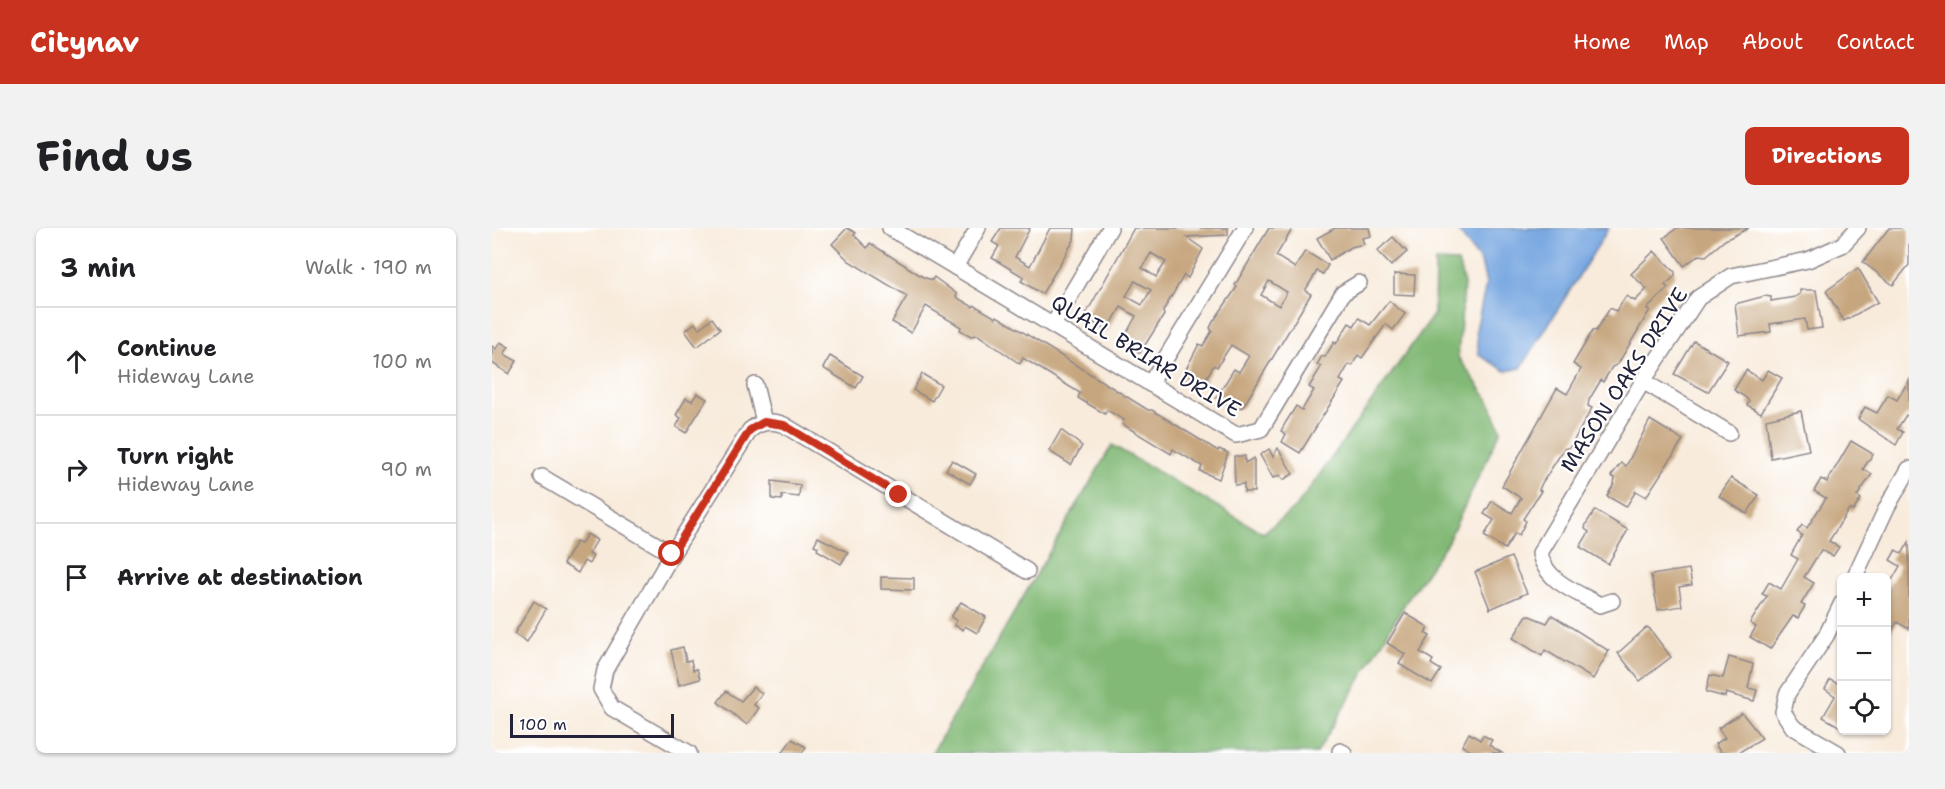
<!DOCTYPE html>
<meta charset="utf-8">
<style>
:root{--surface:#fff;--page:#f2f2f2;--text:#202124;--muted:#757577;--line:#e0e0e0;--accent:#c8321e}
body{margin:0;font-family:"Shantell Sans",sans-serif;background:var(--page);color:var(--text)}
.controls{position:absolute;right:18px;bottom:18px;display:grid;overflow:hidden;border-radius:9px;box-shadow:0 2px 4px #0004}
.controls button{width:54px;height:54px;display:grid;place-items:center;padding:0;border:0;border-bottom:2px solid var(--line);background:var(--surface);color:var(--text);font:30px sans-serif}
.scale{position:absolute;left:18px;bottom:15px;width:164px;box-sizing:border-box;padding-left:6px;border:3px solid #22223b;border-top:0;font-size:16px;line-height:21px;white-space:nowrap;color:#22223b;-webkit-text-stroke:4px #fff;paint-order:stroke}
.stop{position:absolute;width:18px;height:18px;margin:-14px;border:4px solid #c8321e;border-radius:50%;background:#fff}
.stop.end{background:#c8321e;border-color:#fff;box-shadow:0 2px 6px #0008}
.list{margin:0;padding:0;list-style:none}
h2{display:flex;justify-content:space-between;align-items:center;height:78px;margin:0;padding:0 24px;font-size:26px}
h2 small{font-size:20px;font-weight:400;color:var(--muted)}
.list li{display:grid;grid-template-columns:39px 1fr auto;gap:18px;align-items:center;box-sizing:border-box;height:108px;padding:0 24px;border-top:2px solid var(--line)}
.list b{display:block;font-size:22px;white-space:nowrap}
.list p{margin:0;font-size:20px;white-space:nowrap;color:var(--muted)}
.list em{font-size:20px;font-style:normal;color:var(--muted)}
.icon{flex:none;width:33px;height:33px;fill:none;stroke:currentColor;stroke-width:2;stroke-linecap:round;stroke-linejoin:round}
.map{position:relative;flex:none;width:1417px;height:525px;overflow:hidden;border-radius:9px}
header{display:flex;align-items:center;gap:36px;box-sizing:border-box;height:84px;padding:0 30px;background:var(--accent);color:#fff}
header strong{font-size:28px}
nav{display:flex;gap:33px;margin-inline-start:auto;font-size:21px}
.intro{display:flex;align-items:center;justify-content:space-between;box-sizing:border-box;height:144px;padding:0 36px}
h1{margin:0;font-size:42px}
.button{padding:15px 27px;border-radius:9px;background:var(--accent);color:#fff;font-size:21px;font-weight:700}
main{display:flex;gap:36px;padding:0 36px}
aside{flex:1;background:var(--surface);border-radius:9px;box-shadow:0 2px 4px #0004}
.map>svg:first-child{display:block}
.forest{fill:#82b976;stroke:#526e58;stroke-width:1.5}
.water{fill:#76a6e0;stroke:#4c648e;stroke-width:1.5}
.building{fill:#c6a67e;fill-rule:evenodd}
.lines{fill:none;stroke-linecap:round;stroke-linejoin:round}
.minor-casing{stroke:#8d868b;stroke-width:18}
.minor{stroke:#fff;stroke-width:15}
.route{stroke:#c8321e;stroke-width:8}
.labels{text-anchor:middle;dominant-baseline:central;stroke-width:4.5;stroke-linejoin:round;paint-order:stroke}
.street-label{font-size:21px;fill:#22223b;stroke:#fff}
</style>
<header>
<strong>Citynav</strong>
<nav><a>Home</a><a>Map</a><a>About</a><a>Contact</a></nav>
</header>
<div class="intro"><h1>Find us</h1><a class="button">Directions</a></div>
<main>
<aside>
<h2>3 min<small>Walk · 190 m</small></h2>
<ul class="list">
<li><svg class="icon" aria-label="ahead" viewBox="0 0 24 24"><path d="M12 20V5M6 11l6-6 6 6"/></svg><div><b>Continue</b><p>Hideway Lane</p></div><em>100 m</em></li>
<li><svg class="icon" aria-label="right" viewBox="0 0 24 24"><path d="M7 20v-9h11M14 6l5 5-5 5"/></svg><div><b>Turn right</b><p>Hideway Lane</p></div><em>90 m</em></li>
<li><svg class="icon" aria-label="arrive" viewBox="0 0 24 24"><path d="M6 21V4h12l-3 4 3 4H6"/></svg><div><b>Arrive at destination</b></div></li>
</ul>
</aside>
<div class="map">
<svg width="1417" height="525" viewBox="0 0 1417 525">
<rect width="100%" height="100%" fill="#fff"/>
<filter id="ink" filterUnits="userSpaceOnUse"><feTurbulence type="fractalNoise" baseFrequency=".0167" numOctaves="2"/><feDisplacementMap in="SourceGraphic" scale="12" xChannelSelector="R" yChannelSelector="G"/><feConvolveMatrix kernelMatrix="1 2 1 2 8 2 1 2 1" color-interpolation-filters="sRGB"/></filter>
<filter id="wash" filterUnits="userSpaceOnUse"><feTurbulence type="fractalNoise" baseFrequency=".008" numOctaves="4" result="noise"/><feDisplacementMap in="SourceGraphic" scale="24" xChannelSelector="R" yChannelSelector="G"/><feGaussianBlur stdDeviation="1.35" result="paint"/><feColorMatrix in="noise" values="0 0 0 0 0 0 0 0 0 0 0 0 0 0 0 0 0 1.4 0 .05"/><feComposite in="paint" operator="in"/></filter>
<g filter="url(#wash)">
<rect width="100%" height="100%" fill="#f8ebdb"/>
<polygon class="forest" points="943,33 966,34 972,56 966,129 996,171 1009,202 956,313 912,377 825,525 440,525 620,217 771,305 805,278 942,86"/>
<polygon class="water" points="964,0 1117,0 1029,140 1014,143 987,127 984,102 994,56 989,34"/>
<g id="blocks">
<g class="building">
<polygon points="355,0 364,5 362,7 375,20 378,15 431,49 440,52 442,49 465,66 464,69 481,79 482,77 504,90 505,88 656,182 660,182 726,223 727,221 736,225 727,251 708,243 710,238 681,221 679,226 630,196 632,192 615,182 613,186 596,176 586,170 588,165 557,146 531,130 528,136 486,107 479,108 468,102 469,99 434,78 419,105 400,94 415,68 357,33 340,16"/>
<polygon points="509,0 538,0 523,29 538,38 558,0 583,0 582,12 550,66 529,53 532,49 500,30 507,18 500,14"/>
<path d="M642,0H736V7L694,9L711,21L696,50L692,47L671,83L672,87L648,125L630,114L644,88L629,79L615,103L595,91L594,86ZM659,25L674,34L664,49L650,40ZM643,53L659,62L650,77L634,68Z"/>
<path d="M777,0H801L784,28L803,40L813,23L836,37L831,46L825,43L813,63L819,66L751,179L744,182L724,170L742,141L747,144L757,128L739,117L725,139L722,137L708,160L690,149L707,116L711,118L720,103L718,100L721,94L745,59L743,57ZM777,53L795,64L787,78L769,67Z"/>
<polygon points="843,0 877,0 879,8 870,10 872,16 859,19 838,32 825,10"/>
<polygon points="1185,0 1257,0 1233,12 1214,28 1207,27 1192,38 1172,10"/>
<polygon points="1397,0 1417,0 1417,37 1401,57 1371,34"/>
<polygon points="901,9 915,24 899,38 885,23"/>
<polygon points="1162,23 1183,44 1183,48 1173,57 1176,60 1155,81 1158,82 1126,136 1120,139 1111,154 1109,152 1097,172 1096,178 1100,180 1078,219 1072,221 1050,255 1047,262 1049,263 1031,291 1034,293 1027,307 1023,305 1013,321 992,308 1002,292 992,286 1000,273 1020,285 1029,270 1010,258 1065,160 1075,166 1089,141 1081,136 1101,102 1104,103 1118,80 1124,83 1134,68 1143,73 1155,61 1139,46"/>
<polygon points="1366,40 1386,74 1352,93 1334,63"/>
<polygon points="902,46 923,47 922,67 902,66"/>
<polygon points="1308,62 1324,62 1330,100 1315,102 1313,91 1278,96 1279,104 1247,108 1243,76 1273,68 1279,69 1279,73 1303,69 1308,66"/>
<polygon points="897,73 913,86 901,102 894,96 870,130 866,127 860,138 857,136 848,152 852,154 808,225 790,214 794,206 789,203 794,194 804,178 810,182 822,162 817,159 829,139 825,137 830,128 833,129 842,114 844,116 857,95 862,98 867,90 878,97"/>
<polygon points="220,90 228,101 205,119 193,103 203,95 207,101"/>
<polygon points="1202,113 1236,133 1216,164 1182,146"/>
<polygon points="8,114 17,119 12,126 25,133 17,146 0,135 0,118 4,121"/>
<polygon points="338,128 371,148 364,160 331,140"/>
<polygon points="1254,142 1270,152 1276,142 1290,150 1269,185 1255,177 1257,173 1253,169 1242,162"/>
<polygon points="430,146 449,157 440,173 421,162"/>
<polygon points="1417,152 1417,189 1414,187 1405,201 1411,204 1404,217 1366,191 1373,179 1385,185 1396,167 1405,172"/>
<polygon points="205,165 215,171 194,205 184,199 189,190 184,187 194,170 200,173"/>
<polygon points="1309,183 1317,222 1279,230 1274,191"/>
<polygon points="1158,192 1191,212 1154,269 1144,263 1134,279 1115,268 1122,256 1123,250 1119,248 1129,235 1134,238"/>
<polygon points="569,202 590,218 579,237 557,223"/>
<polygon points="1359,213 1381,226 1371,241 1380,246 1365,268 1369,271 1361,283 1357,281 1337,313 1347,319 1341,328 1329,322 1312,349 1322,355 1309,376 1313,378 1306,390 1301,388 1278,421 1258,409 1264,399 1258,395 1275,368 1270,366 1277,354 1289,361 1306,331 1299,327 1310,307 1305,304 1310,297 1315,300 1334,270 1322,263 1329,251 1335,254"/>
<polygon points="786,220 801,246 791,252 788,247 781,250 768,227 777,221 781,229"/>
<polygon points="742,228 753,228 753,235 762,230 762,264 752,264 752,256 743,257"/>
<polygon points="460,232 484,246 478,256 454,242"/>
<polygon points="1239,250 1267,267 1255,286 1227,268"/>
<polygon points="280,253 308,257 307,269 290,267 290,272 280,271"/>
<polygon points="1103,282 1136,302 1116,336 1088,319 1097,304 1093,301 1094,296"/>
<polygon points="95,306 105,312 97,326 101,328 97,336 92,333 86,345 71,336 84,314 89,316"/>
<polygon points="326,309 356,324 349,336 325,322 326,319 322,317"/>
<polygon points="1417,314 1417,401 1405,394 1395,411 1395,361 1408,338 1398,332 1404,322 1410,326"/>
<polygon points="1019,329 1035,365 998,381 983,344"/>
<polygon points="1197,341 1200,357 1187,359 1190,378 1166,382 1159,347"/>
<polygon points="389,349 422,350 422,362 389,361"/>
<polygon points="42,373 54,381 35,414 22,406"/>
<polygon points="469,374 494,389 485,405 473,398 471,402 462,397 465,393 459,389"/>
<polygon points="913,385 936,399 933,405 938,408 928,424 941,432 939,436 949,442 940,456 907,436 913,426 895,415"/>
<polygon points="1035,387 1055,395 1060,387 1117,423 1101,451 1053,422 1050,428 1021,410"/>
<polygon points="1154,400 1157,400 1179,429 1148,453 1126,425"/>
<polygon points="191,419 194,433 199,432 201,442 205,441 208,451 187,457 179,422"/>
<polygon points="1237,429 1261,436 1256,460 1265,462 1262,473 1234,465 1233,469 1214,464 1218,447 1231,450"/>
<polygon points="1338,452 1350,457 1350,500 1331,489 1343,468 1333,461"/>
<polygon points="261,459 270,465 262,477 267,480 255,497 226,474 234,463 249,473"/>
<polygon points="1250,485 1270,510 1246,525 1229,525 1223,516 1233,510 1226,500"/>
<polygon points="977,505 988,512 991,507 1000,512 997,517 1010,525 982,525 970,518"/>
<polygon points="300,511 314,519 310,525 290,525"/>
</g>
</g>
</g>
<g filter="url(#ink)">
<use href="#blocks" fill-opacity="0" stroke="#8d868b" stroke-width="1.5"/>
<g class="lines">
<g class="minor-casing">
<g id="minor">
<polyline points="398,0 744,207 769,201 851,65 867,55"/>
<polyline points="463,39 486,0"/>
<polyline points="561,97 618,0"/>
<polyline points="1151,153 1237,205"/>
<polyline points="658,156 753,0"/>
<polyline points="263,157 272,194"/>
<polyline points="50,249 180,326"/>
<polyline points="1362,350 1395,279 1417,241"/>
<path d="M1120,373L1108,377C1085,364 1053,354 1048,325L1151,153L1206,70L1239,48L1316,32L1350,17L1366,0"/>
<polyline points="848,523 852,525"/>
<path d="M197,525L120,480L109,461L113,442L180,326L258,202C269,193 280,192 292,197L535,343"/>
<polyline points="1346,525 1301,499 1291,484 1295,466 1334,408 1350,375"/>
</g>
</g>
<use href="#minor" class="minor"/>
</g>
</g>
<g class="lines" filter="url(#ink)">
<polyline class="route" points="180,326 258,202 272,194 292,197 407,267"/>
</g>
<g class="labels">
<g class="street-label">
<text transform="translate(654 128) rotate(31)">QUAIL BRIAR DRIVE</text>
<text transform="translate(1132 152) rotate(-57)">MASON OAKS DRIVE</text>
</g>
</g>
</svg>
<div class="controls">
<button>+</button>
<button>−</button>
<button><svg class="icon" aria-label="locate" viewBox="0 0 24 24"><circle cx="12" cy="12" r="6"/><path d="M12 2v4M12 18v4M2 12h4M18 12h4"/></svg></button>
</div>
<div class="scale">100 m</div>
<div class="stop" style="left:180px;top:326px"></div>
<div class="stop end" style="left:407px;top:267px"></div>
</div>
</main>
